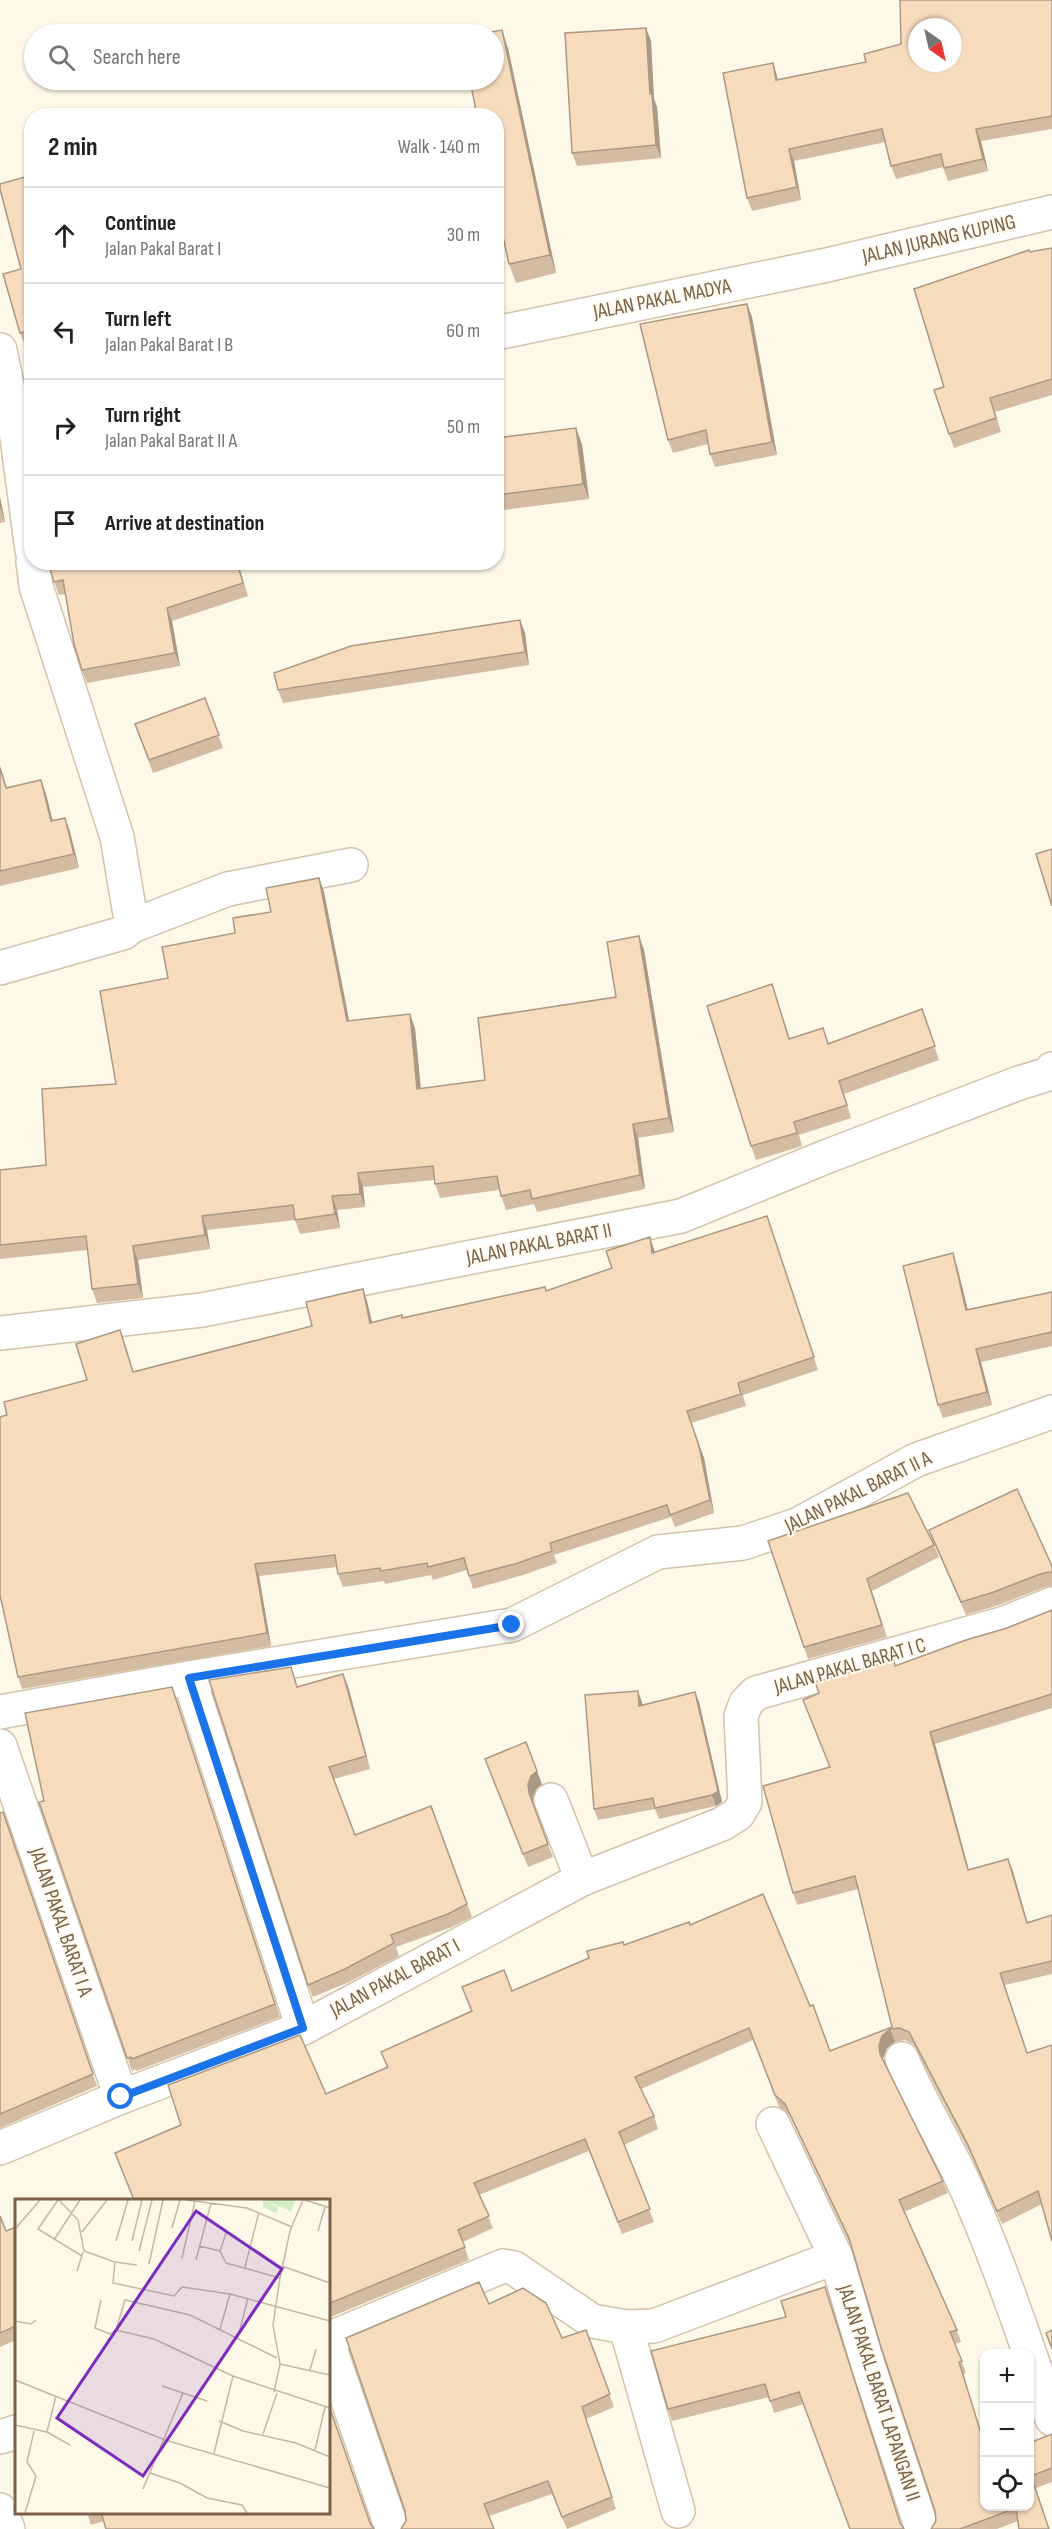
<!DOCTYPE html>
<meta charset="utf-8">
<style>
:root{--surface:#fff;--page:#f6f6f6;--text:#202124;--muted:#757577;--line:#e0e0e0}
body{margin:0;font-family:"Sofia Sans Condensed",sans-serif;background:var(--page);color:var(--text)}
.controls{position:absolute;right:18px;bottom:18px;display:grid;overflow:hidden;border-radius:12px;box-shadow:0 2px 4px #0004}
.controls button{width:54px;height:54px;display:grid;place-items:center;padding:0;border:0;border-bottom:2px solid var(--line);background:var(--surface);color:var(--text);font:30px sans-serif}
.compass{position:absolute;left:908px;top:18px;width:54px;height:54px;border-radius:50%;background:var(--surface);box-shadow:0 2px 4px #0004;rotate:146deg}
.stop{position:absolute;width:18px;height:18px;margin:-14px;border:4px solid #1a73e8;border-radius:50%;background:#fff}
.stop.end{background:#1a73e8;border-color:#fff;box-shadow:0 2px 6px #0008}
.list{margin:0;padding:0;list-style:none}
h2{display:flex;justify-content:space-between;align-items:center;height:78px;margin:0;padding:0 24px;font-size:26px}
h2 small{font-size:20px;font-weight:400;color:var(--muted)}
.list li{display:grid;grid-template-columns:39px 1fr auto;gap:18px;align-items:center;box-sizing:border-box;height:96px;padding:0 24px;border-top:2px solid var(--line)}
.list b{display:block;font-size:22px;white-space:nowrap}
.list p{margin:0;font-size:20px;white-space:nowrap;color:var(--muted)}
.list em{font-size:20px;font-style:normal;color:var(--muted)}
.icon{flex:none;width:33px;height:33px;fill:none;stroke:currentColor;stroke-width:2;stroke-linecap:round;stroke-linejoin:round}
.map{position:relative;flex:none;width:1052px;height:2529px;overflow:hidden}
.search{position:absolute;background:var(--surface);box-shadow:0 2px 4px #0004;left:24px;top:24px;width:480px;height:66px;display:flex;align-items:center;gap:15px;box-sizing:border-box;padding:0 21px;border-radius:33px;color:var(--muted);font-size:22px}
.panel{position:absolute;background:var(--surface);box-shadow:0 2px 4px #0004;left:24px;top:108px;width:480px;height:462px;border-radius:24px}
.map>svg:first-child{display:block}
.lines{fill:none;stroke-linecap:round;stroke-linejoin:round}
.minor-casing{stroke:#d3c2ac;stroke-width:36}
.minor{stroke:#fff;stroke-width:33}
.wall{fill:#d4bca3}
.shaded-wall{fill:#ac9984}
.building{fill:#f6dbbd;stroke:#ac9984;stroke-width:1.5;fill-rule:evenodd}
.route{stroke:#1a73e8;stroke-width:8}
.labels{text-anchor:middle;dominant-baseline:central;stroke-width:4.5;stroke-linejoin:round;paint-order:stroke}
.street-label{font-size:21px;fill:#7c6149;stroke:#fffbf1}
.inset-road{fill:none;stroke:#c6b7a4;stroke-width:1.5}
.view{fill:#7b2cbf;fill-opacity:0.15;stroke:#7b2cbf;stroke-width:3}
.inset-edge{fill:none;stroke:#7c6149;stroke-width:3}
</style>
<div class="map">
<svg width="1052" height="2529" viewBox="0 0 1052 2529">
<rect width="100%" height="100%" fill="#fef8e9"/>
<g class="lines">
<g class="minor-casing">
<g id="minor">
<polyline points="496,333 827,265 1052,212"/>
<polyline points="0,350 16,430 32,550"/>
<polyline points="132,926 228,889 351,865"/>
<polyline points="0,968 123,933 132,926 117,837 36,586 33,562"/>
<polyline points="0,1333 202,1310 681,1216 828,1156 1019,1083 1052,1073 1052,1069"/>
<polyline points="189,1678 303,2028"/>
<polyline points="0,1712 189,1678 512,1625 658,1552 743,1543 797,1525 916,1460 1052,1412"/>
<polyline points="0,1746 121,2097"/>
<polyline points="551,1800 582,1879"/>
<path d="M902,2059C922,2107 951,2151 971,2199C1002,2271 1027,2345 1052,2419"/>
<polyline points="773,2124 836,2257 868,2365 922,2529"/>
<polyline points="0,2148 121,2097 303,2028 582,1879 722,1824 738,1814 745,1802 741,1716 746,1703 756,1693 1005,1623 1052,1604"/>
<polyline points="626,2327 678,2511"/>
<polyline points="328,2339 503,2266 514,2268 592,2321 626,2327 654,2326 836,2257"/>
<polyline points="328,2343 392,2529"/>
<polyline points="0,2437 16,2432"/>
<polyline points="0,2510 8,2529"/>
</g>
</g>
<use href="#minor" class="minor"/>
</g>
<g class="wall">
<polygon points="1052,0 1052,129 981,141 988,171 948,181 943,167 896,179 891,166 886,142 794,161 801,200 752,211 747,198 773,63 778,80 866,62 901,44"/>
<polygon points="646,28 651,41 654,99 657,107 661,158 577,166 572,153"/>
<polygon points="508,48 556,273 516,283 509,264"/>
<polygon points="32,175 32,340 24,343 20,333 21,269"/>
<polygon points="1052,248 1052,395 995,412 1001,432 954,448 949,434 944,387 1030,252"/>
<polygon points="752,317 777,455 715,467 710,454 708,444 673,453 668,440"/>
<polygon points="496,438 582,444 589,499 496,511"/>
<polygon points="0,497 5,522 0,523"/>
<polygon points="49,562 239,562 238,563 248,596 172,621 180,666 87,683 82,670 65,594 59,595 50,569"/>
<polygon points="323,562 333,562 324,566"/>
<polygon points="520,620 525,633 529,665 283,703 278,690"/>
<polygon points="205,698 223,748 153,773 135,724"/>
<polygon points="0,765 7,788 41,780 46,794 53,821 65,818 70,832 79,868 0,886"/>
<polygon points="319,878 324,892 349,1021 415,1028 421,1089 485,1080 616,997 639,936 644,950 674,1132 638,1138 645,1189 537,1212 534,1204 506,1210 499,1190 440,1198 434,1180 363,1187 365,1207 337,1210 340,1228 300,1234 295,1220 207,1230 210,1249 138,1260 143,1298 97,1303 92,1289 87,1250 0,1259 0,1170 46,1165 116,1084 168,978 235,933 271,912"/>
<polygon points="772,984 790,1039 828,1044 922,1009 939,1060 844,1094 851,1118 799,1135 802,1146 756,1160 751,1146"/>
<polygon points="767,1216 818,1370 743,1395 746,1406 691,1423 704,1458 714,1513 675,1527 671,1517 554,1555 557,1563 523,1575 473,1589 467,1570 433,1580 431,1575 385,1584 384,1581 343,1587 338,1574 337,1567 259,1576 271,1646 22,1689 18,1677 7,1415 87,1380 125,1343 133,1372 312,1326 363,1289 367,1301 372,1322 403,1318 546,1291 612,1268 654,1249 654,1252"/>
<polygon points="957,1266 968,1310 1052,1292 1052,1346 981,1362 992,1405 943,1418 938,1405"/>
<polygon points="929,1530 1052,1566 1052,1586 1045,1587 999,1605 966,1615 934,1543"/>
<polygon points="768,1541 934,1545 939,1557 872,1591 887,1637 808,1659"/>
<polygon points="1052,1610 1052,1708 935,1744 969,1870 1008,1859 1027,1922 1052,1915 1052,1974 1005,1985 1042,2204 1002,2224 971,2155 913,2044 905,2040 895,2042 887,2048 883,2058 884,2062 943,2181 948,2193 904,2212 957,2330 961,2342 955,2344 966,2373 964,2374 984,2506 1029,2443 1052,2434 1052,2482 1036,2488 1049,2529 1019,2529 1018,2521 997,2529 931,2529 936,2521 935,2511 851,2246 790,2116 779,2107 753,2040 641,2089 654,2116 658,2129 624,2145 654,2222 622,2234 589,2151 479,2195 493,2228 463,2242 469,2260 328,2318 328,2200 134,2200 115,2153 326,2094 387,2067 381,2052 471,2011 462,1987 512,1991 624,1945 690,1925 810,2006 830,2051 892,2027 858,1889 797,1905 793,1893 829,1768 896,1666 1007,1628"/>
<polygon points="297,1686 348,1686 370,1769 334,1779 355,1835 431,1806 472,1917 452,1927 396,1947 399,1956 349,1982 313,1997 308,1985"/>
<polygon points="638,1691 642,1705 695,1692 699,1702 722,1802 716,1806 659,1819 655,1809 598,1820 594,1809"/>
<polygon points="176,1699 280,2017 136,2071 135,2069 132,2071 39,1802 44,1801"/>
<polygon points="490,1772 542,1784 536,1789 533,1797 533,1805 553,1857 528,1867"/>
<polygon points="0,1813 7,1824 97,2086 0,2128"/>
<polygon points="0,2216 6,2231 16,2227 16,2340 0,2347"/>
<polygon points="829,2299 901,2524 804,2404 774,2413 769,2397 672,2421 668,2409 786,2317"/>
<polygon points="489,2304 562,2338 586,2330 614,2407 586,2419 616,2509 567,2529 552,2494 489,2516 406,2521"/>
<polygon points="87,2512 328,2512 104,2521 91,2525"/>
</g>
<g class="shaded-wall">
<polygon points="646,28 651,41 654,99 657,107 661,158 656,145 650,94"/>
<polygon points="502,30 508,48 556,273 550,255"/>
<polygon points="773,63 777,76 780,93 776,80"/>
<polygon points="976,129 981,141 988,171 983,159"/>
<polygon points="789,149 794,161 801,200 797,187"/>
<polygon points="747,304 752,317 777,455 772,442"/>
<polygon points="576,428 582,444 589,499 583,484"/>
<polygon points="0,497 5,522 0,507"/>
<polygon points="167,608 172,621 180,666 175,653"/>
<polygon points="520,620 525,633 529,665 525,652"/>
<polygon points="41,780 46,794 56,835 51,821"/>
<polygon points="65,818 70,832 79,868 74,854"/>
<polygon points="319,878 324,892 352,1035 347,1021"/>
<polygon points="639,936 644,950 674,1132 669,1118"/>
<polygon points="410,1014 415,1028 422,1103 417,1089"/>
<polygon points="633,1124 638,1138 645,1189 640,1175"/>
<polygon points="358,1173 363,1187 365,1207 360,1194"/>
<polygon points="332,1196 337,1210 340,1228 335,1214"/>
<polygon points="202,1216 207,1230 210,1249 205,1235"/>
<polygon points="650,1237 654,1249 656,1265 652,1253"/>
<polygon points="133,1246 138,1260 143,1298 138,1284"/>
<polygon points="953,1253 957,1266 971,1323 966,1310"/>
<polygon points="363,1289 367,1301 375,1335 370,1323"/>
<polygon points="976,1349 981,1362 992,1405 987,1392"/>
<polygon points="687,1411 704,1458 714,1513 710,1500"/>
<polygon points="255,1564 259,1576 271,1646 267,1633"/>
<polygon points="343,1674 348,1686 370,1769 366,1756"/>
<polygon points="638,1691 642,1702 643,1716 639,1706"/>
<polygon points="695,1692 699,1702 722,1802 716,1806 712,1795"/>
<polygon points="930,1732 935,1744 972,1883 968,1870"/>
<polygon points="537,1771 542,1784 536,1789 533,1797 533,1806 529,1793 528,1784 531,1776"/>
<polygon points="1008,1859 1013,1871 1031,1935 1027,1923"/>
<polygon points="890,2029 895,2042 887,2048 883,2058 885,2067 880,2054 879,2045 882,2036"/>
<polygon points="825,2287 829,2299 902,2529 900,2523"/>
</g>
<g class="building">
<path d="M900,0H1052V116L976,129L983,159L944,168L941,154L891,166L882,129L789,149L797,187L747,198L723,73L773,63L776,80L866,62L864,54L901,44ZM917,27H953V63H917Z"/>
<polygon points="646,28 650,94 652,94 656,145 572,153 565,33"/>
<polygon points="502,30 550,255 509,264 496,205 496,116 477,116 470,80 494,80 494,34 479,34"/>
<polygon points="360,111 361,116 341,116"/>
<polygon points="32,175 32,330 20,333 3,274 21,269 0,189 0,184"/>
<polygon points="1052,248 1052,379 990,398 996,418 949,434 934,390 944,387 914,289 1029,250 1030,252"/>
<polygon points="747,304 772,442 710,454 706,430 668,440 640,324"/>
<polygon points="576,428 583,484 496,495 496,438"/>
<polygon points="49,562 237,562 243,583 167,608 175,653 82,670 74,644 63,580 54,582 50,569"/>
<polygon points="520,620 525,652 278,690 274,673 351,646"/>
<polygon points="205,698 219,735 149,760 135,724"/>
<polygon points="0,768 6,788 41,780 51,821 65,818 74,854 0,871"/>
<polygon points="1052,849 1052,906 1036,854"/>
<polygon points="319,878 347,1021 410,1014 417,1089 485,1080 478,1018 616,997 607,942 639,936 669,1118 633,1124 640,1175 532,1199 530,1190 501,1196 497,1176 435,1184 433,1166 358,1173 360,1194 332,1196 335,1214 295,1220 293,1205 202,1216 205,1235 133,1246 138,1284 92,1289 86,1236 0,1245 0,1170 46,1165 42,1089 116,1084 100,991 168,978 162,947 235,933 233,918 271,912 266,888"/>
<polygon points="772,984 789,1039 823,1028 828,1044 922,1009 935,1046 839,1081 847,1105 794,1122 797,1133 751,1146 707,1006"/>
<polygon points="767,1216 814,1357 738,1383 741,1394 687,1411 699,1446 710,1500 670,1515 667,1505 550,1543 552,1551 518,1563 469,1576 464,1558 428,1567 427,1563 381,1571 380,1568 338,1574 335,1555 255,1564 267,1633 18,1677 0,1595 0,1417 7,1415 4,1402 87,1380 76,1344 120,1330 133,1372 312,1326 306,1302 363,1289 370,1323 402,1315 402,1318 545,1287 546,1291 612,1268 606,1251 650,1237 652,1253"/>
<polygon points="953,1253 966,1310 1052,1292 1052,1332 976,1349 987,1392 938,1405 903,1266"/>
<polygon points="1017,1489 1052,1566 1052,1573 1049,1572 1040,1574 994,1592 961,1602 929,1530"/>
<polygon points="908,1493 934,1545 867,1579 882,1625 804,1647 768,1541"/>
<polygon points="1052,1610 1052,1694 930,1732 968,1870 1008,1859 1027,1923 1052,1915 1052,1961 1000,1973 1027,2053 1052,2045 1052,2241 1038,2191 997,2211 967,2143 909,2032 900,2028 890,2029 882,2036 879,2045 880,2054 943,2181 899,2200 957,2330 950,2332 962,2361 959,2362 984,2443 984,2506 1029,2506 1029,2443 1052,2434 1052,2468 1031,2476 1049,2529 1019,2529 1016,2508 960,2529 931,2529 936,2521 935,2511 881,2347 849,2238 785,2104 775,2095 749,2028 635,2077 654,2116 619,2132 650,2209 618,2222 585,2139 474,2183 489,2216 458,2230 465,2247 328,2304 328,2200 134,2200 115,2153 181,2125 168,2085 300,2035 326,2094 388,2067 381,2052 472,2011 462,1987 504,1970 512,1991 589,1958 587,1951 623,1942 624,1945 689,1922 690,1925 763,1894 810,2006 813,2005 830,2051 892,2027 855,1876 793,1893 763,1786 830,1767 803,1700 819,1693 815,1682 894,1660 895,1666 966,1640 1007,1628"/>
<polygon points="291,1667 297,1687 343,1674 366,1756 329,1767 355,1835 431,1806 467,1904 448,1914 391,1935 394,1943 345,1969 308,1985 209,1680"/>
<polygon points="172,1687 275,2004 132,2059 131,2057 127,2058 39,1802 44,1801 25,1713"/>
<polygon points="638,1691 639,1706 695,1692 718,1791 712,1795 655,1808 653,1798 594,1809 585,1695"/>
<polygon points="526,1742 537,1771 531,1776 528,1784 529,1793 548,1844 523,1854 485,1759"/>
<polygon points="3,1812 93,2074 0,2114 0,1813"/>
<polygon points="0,2216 6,2231 16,2227 16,2326 0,2333"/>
<polygon points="479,2282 489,2304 523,2288 546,2303 562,2338 586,2330 610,2394 582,2407 612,2497 562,2517 548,2481 484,2504 494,2529 401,2529 406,2521 405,2511 346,2338"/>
<polygon points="825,2287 900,2523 904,2529 850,2529 799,2392 770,2401 765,2384 668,2409 651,2351 786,2317 781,2301"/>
<polygon points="1052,2330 1052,2349 1046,2333"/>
<polygon points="328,2403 370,2523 374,2529 106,2529 101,2512 328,2512"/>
</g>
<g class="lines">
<polyline class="route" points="121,2097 303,2028 189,1678 512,1625"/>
</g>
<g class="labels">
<g class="street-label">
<text transform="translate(939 239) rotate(-13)">JALAN JURANG KUPING</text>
<text transform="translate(662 299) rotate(-11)">JALAN PAKAL MADYA</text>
<text transform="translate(539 1244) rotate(-11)">JALAN PAKAL BARAT II</text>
<text transform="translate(858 1492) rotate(-26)">JALAN PAKAL BARAT II A</text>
<text transform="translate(850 1666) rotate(-16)">JALAN PAKAL BARAT I C</text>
<text transform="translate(61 1922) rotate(71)">JALAN PAKAL BARAT I A</text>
<text transform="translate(395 1978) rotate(-28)">JALAN PAKAL BARAT I</text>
<text transform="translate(879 2393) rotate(72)">JALAN PAKAL BARAT LAPANGAN II</text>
</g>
</g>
<g transform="translate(15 2199)">
<rect width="315" height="315" fill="#fef8e9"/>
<path d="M248,1H281L276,12L253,3L263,9L261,14L248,8Z" fill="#d0eec5"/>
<path class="inset-road" d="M43,1L23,30L67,57M44,1L63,21L69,52L100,63L98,84L159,97L167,88L215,95L315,122M172,1L232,9L277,28M290,1L315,9M157,29L165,1M0,30L25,1M303,32L310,8M67,33L92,1M39,41L65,1M101,42L113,1M117,42L127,1M184,47L205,52L211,64L265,79M124,52L137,1M205,52L211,34M167,59L180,2M181,61L196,4M100,63L122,66M134,65L148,1M267,67L315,84M230,68L244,13M62,72L68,53M86,101L80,129L95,135L101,131L139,140L218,177L315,209M0,122L16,125L21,121M205,130L215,95M101,131L110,101L175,116L262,159M223,138L233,99M265,165L315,176M295,171L301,150M0,181L150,241L315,289M147,187L168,194M259,193L265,165L258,126L265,79L275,32L288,1M204,222L228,232L281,244L315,258M0,226L32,233L41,197M32,233L55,246M248,235L262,194M300,251L310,208M199,254L218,177M135,274L165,284L192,299L227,306L232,314M128,290L168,194L192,202M10,314L21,277L12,263L19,232"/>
<path class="view" d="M181,12L267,70L128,277L42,219Z"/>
<rect width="315" height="315" class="inset-edge"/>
</g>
</svg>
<div class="controls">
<button>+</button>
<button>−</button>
<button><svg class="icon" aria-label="locate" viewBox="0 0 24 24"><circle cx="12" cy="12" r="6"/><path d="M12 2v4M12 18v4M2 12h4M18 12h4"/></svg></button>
</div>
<svg class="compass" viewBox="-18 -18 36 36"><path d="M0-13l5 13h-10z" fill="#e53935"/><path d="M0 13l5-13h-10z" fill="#757577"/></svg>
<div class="stop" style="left:121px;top:2097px"></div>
<div class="stop end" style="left:512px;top:1625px"></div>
<div class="search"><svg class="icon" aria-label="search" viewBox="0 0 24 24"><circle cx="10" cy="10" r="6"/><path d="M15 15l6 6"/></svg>Search here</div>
<section class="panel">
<h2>2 min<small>Walk · 140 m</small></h2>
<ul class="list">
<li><svg class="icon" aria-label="ahead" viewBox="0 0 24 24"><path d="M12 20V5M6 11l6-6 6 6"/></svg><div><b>Continue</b><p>Jalan Pakal Barat I</p></div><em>30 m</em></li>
<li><svg class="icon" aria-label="left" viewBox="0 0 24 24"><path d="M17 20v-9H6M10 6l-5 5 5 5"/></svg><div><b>Turn left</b><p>Jalan Pakal Barat I B</p></div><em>60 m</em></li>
<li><svg class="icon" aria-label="right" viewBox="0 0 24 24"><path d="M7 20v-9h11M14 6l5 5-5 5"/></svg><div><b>Turn right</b><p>Jalan Pakal Barat II A</p></div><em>50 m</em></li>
<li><svg class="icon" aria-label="arrive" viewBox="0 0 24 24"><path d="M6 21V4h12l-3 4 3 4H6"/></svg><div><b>Arrive at destination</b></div></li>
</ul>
</section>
</div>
